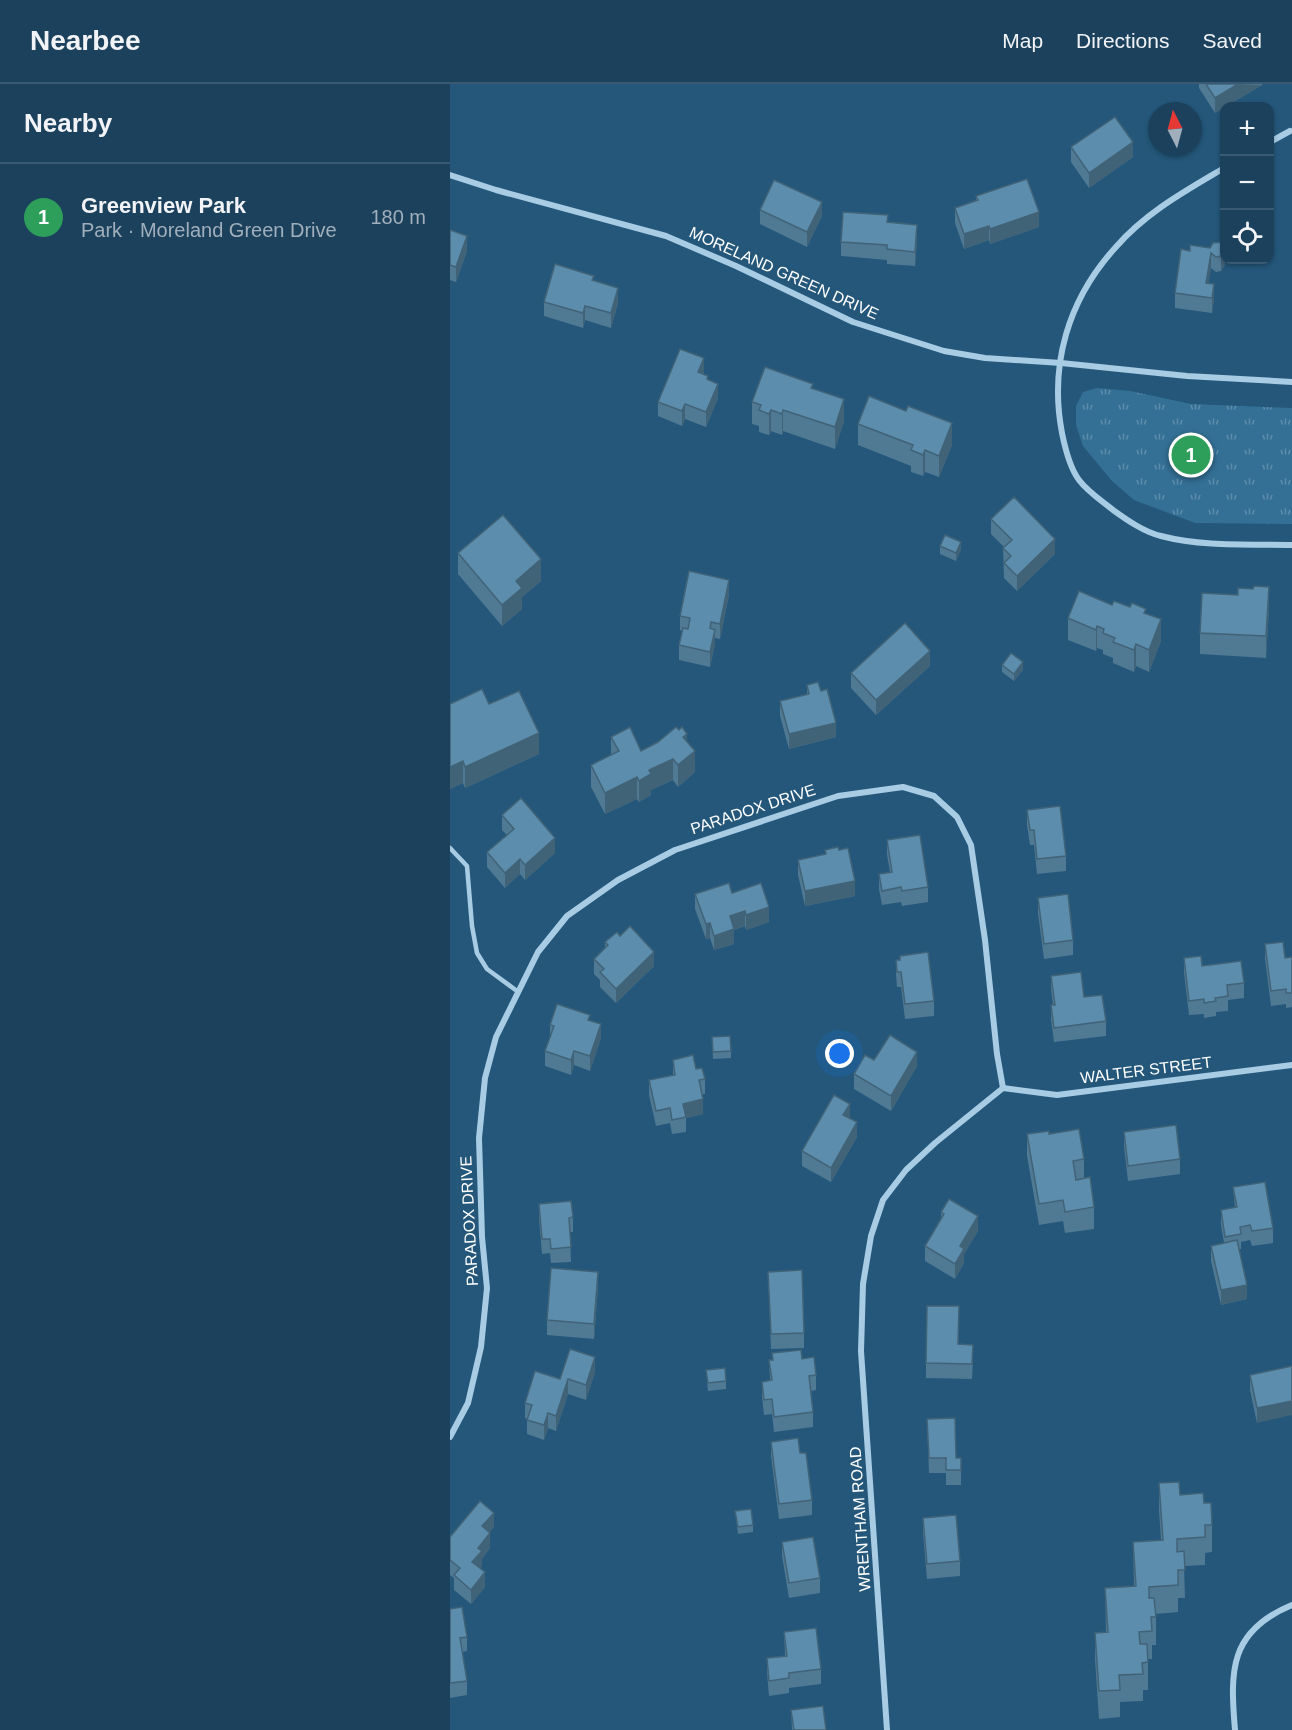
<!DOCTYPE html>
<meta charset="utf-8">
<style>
:root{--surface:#1b415c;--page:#284c65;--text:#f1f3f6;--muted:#a0afbb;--line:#395a72;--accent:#8c9099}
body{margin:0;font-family:Arial,sans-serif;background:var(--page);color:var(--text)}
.controls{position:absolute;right:18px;top:18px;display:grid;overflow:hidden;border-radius:12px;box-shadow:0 2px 4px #0004}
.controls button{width:54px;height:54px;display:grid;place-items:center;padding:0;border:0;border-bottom:2px solid var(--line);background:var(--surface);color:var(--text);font:30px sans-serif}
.compass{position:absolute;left:698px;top:18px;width:54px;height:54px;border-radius:50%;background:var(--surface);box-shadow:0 2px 4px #0004;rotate:354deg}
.you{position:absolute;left:390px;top:970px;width:21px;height:21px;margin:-15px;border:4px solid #fff;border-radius:50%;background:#1a73e8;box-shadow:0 0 0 9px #1a73e833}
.badge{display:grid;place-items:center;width:39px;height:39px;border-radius:50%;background:var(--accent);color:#fff;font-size:20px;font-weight:700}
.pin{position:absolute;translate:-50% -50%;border:3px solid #fff;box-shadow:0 2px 6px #0006}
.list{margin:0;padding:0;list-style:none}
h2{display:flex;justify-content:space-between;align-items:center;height:78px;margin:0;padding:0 24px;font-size:26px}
h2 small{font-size:20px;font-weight:400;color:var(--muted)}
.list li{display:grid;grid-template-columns:39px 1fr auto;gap:18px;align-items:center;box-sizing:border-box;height:108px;padding:0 24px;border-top:2px solid var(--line)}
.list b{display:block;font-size:22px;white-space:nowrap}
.list p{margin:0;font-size:20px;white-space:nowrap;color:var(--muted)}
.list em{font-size:20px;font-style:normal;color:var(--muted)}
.icon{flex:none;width:33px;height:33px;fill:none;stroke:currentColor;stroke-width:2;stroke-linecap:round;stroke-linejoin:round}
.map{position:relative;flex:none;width:842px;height:1646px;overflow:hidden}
header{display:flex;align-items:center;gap:36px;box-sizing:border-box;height:84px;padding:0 30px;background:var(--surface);border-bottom:2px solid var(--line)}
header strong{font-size:28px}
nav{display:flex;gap:33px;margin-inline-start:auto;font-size:21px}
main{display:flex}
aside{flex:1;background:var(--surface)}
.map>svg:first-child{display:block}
.park{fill:url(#park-tufts)}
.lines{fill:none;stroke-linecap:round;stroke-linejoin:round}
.lane{stroke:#a7cce4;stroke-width:4.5}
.street{stroke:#a7cce4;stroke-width:6}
.wall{fill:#507994}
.shaded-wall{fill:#416378}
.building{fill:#5d8dac;stroke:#416378;stroke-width:1.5}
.labels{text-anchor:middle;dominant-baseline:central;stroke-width:5;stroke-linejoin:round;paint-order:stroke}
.street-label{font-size:16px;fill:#fff;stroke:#24577a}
</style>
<header>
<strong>Nearbee</strong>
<nav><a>Map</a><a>Directions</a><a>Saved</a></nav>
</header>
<main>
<aside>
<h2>Nearby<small></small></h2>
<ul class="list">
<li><span class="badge" style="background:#2e9e5b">1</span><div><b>Greenview Park</b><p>Park · Moreland Green Drive</p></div><em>180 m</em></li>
</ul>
</aside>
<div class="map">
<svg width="842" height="1646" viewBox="0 0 842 1646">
<defs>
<pattern id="park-tufts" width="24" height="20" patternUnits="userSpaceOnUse" patternTransform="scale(1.5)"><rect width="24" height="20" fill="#347096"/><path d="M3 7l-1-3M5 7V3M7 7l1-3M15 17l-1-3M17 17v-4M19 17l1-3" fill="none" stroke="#5d8dab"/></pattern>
</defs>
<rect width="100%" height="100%" fill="#24577a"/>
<polygon class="park" points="647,304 680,307 741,320 842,324 842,440 745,439 684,416 662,397 633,362 626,341 626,322 633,308"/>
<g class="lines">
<polyline class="lane" points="0,764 17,782 22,842 27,869 37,885 67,907"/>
<g class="street">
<polyline points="820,58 840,47"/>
<path d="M774,84C735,107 695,129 665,164C618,216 599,281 612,349C615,364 620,384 629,396C638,408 652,417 663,426C677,436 694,448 711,452C753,463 799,460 842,461"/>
<polyline points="0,91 46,106 216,152 286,182 403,238 494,267 535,274 611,279 737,292 842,298"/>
<polyline points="553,1004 607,1011 842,981"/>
<polyline points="0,1353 18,1319 31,1263 37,1204 32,1153 29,1054 35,994 46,953 88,868 117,832 168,796 225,766 388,712 453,703 484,712 507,733 521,761 535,856 547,970 553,1004 485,1059 456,1086 433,1116 421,1152 413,1200 411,1267 437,1646"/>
<path d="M785,1646C780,1587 779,1547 842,1521"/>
</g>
</g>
<g class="wall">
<polygon points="749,0 812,0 812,1 765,29 749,4"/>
<polygon points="621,63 683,73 639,104 621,78"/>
<polygon points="526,112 589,143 540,160 539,156 514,165 505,139 505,124 526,116"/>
<polygon points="310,126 372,132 357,163 310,140"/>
<polygon points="438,138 467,156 465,182 437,180 437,176 391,172 391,158"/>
<polygon points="0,146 17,167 6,198 0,196"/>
<polygon points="760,164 775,176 775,180 771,187 766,188 761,184 758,199 764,215 762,229 725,224 725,209"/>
<polygon points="144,197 168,219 161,244 135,236 133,244 94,232 94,218"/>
<polygon points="254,290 258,296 268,314 256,343 235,335 232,342 208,332 208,318"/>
<polygon points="363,305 394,337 385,365 333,347 332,351 321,347 319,351 309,348 309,342 302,340 302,318"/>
<polygon points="408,340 502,361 489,393 475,388 473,392 461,388 461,382 408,361"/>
<polygon points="541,435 605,470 567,507 554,494 553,464 554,463 541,450"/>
<polygon points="490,462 511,465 506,477 490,470"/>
<polygon points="8,469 91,497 72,513 72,525 52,542 8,490"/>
<polygon points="279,511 270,555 265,554 265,560 260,583 229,576 229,561 232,547 230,546 230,532"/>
<polygon points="662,521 696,529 711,557 699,588 686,582 684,588 663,579 663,574 653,570 653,566 647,564 646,567 618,556 618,534"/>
<polygon points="819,524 816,574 750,570 750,549"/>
<polygon points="552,581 573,586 564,597 552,588"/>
<polygon points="480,582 426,631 401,604 401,589"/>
<polygon points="357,601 386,653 339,665 330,632 330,617 357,610"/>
<polygon points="0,620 89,670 15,704 13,699 0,705"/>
<polygon points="161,653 191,667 237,658 245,688 228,703 223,696 201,706 201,711 189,718 187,715 155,730 141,703 141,681 161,671"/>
<polygon points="577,726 616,772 616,787 587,790 584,761 580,761 577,741"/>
<polygon points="52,731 105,769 75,796 70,790 55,804 37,783 37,768 57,751 52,746"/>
<polygon points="437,756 478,803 478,818 452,822 451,818 432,821 429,805 429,790 440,788 437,771"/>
<polygon points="375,766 389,766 405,812 355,822 348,791 348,776 375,771"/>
<polygon points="282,809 319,838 296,846 295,842 284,846 284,860 264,866 260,854 256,855 245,825 245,810"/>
<polygon points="588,814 623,856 623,871 594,875 588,829"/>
<polygon points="170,852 204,882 166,919 150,903 150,896 144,890 144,875 155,864 155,858"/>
<polygon points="815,860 835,874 842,873 842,923 836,924 836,920 821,922 815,875"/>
<polygon points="734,874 794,899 794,914 778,916 778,927 766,928 766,932 754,934 754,930 739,931 734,889"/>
<polygon points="446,876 484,917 484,932 455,935 451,903 447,903 446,891"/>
<polygon points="601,892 634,913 656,937 656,952 604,958 601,936 601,921 603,921 601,906"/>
<polygon points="140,936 151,954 140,987 124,981 121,991 95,982 95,967 100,953 100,941"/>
<polygon points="262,953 281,967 281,974 263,975"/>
<polygon points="223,976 246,985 255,995 255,1010 252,1010 253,1030 236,1034 236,1048 222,1050 220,1039 206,1042 199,1011 199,996 223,991"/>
<polygon points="467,982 441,1027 404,1005 404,990"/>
<polygon points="400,1034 407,1053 381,1098 352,1082 352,1067"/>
<polygon points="674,1048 730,1075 730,1090 678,1097 674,1063"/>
<polygon points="577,1050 599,1050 634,1075 634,1094 644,1123 644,1145 615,1149 613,1137 589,1141 577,1072"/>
<polygon points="783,1103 823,1144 823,1159 802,1162 800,1156 791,1158 791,1165 789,1165 797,1215 771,1221 761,1177 761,1162 774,1159 771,1141 771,1126 785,1124"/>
<polygon points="89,1120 123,1133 123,1148 120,1148 121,1178 101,1179 100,1169 92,1170 89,1135"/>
<polygon points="491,1128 528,1147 514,1170 514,1179 505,1195 475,1177 475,1162 491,1136"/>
<polygon points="318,1188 354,1249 354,1264 321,1265"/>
<polygon points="148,1203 144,1255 97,1251 97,1236"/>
<polygon points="508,1260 523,1275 522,1295 476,1294 476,1279"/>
<polygon points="322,1269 352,1275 366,1291 366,1306 361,1307 363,1328 363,1343 324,1348 322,1330 314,1331 312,1313 312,1298 320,1297 319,1276 322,1276"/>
<polygon points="842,1282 807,1339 800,1306 800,1291"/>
<polygon points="256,1286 276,1297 276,1305 258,1307"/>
<polygon points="145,1288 136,1316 118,1310 106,1347 98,1344 94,1356 77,1350 77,1335 75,1334 75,1319 110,1295"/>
<polygon points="477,1335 506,1374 511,1374 511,1401 496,1401 496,1389 479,1389"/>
<polygon points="321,1358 350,1369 362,1416 362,1431 329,1435 321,1372"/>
<polygon points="709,1399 730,1411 754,1419 762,1441 762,1468 755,1469 755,1481 734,1482 735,1514 728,1514 728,1528 706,1530 706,1561 702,1561 702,1575 698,1575 698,1606 693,1606 693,1617 670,1618 670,1633 649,1635 645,1576 645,1549 656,1548 655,1504 684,1502 683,1458 711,1456 709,1427"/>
<polygon points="285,1427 303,1441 303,1448 288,1450"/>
<polygon points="473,1434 510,1477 510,1492 477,1495 473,1449"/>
<polygon points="44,1443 39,1448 40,1464 32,1475 32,1482 30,1484 35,1503 21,1520 4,1506 4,1494 0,1491 0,1453"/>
<polygon points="332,1458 370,1494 370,1509 339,1514 332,1472"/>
<polygon points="0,1525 17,1553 17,1567 12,1568 17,1597 17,1611 0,1614"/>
<polygon points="334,1548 371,1585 371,1600 339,1604 339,1609 319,1612 317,1589 317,1574 335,1572"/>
<polygon points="341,1626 376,1646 342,1646"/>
</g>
<g class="shaded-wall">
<polygon points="788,0 812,1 765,29 765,14"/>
<polygon points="683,58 683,73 639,104 639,89"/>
<polygon points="372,118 372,132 357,163 357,148"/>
<polygon points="589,128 589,143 540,160 540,145"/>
<polygon points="467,141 467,156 465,182 465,168"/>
<polygon points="539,142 539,156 514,165 514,150"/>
<polygon points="17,152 17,167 6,198 6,183"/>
<polygon points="774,166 775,180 771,187 771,172"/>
<polygon points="761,169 761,184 756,213 756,199"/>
<polygon points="764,200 764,215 762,229 762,214"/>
<polygon points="168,204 168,219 161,244 161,229"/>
<polygon points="135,222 135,236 133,244 133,229"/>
<polygon points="254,274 254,289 248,302 248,288"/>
<polygon points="268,300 268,314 256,343 256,328"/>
<polygon points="394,315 394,337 385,365 385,343"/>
<polygon points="235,320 235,335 232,342 232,327"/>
<polygon points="321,326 321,347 319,351 319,330"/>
<polygon points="333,326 333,347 332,351 332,330"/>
<polygon points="502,339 502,361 489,393 489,372"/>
<polygon points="475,366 475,388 473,392 473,371"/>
<polygon points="605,455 605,470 567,507 567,492"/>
<polygon points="511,458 511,465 506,477 506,469"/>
<polygon points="91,475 91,497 72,513 72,525 52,542 52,521 66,497"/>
<polygon points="279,496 279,511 270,555 270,540"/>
<polygon points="819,503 819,524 816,574 816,552"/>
<polygon points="711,535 711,557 699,588 699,566"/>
<polygon points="647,542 647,564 646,567 646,546"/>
<polygon points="265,546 265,560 260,583 260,568"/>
<polygon points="686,560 686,582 684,588 684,566"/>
<polygon points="480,567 480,582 426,631 426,616"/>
<polygon points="573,578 573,586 564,597 564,590"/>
<polygon points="386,639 386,653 339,665 339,650"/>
<polygon points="89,649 89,670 15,704 15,683"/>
<polygon points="237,650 237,672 233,653"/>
<polygon points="245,667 245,688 228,703 228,681"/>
<polygon points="223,675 223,696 201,706 201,711 189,718 189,697 199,686"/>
<polygon points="13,677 13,699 0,705 0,683"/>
<polygon points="187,693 187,715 155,730 155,709"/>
<polygon points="105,754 105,769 75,796 75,781"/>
<polygon points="70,775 70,790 55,804 55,789"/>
<polygon points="405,797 405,812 355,822 355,807"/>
<polygon points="319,823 319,838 296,846 296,831"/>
<polygon points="295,827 295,842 284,846 284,860 264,866 264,852 280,832"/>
<polygon points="260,839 260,854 256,855 256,840"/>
<polygon points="204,868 204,882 166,919 166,905"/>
<polygon points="151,940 151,954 140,987 140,972"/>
<polygon points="124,967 124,981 121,991 121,976"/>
<polygon points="467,968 467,982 441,1027 441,1012"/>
<polygon points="253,1015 253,1030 236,1034 233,1020"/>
<polygon points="400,1020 400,1035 393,1031"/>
<polygon points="407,1038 407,1053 381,1098 381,1084"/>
<polygon points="528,1132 528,1147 514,1170 514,1179 505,1195 505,1180 510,1162"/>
<polygon points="148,1188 148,1203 144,1255 144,1240"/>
<polygon points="797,1201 797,1215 771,1221 771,1206"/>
<polygon points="145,1273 145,1288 136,1316 136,1301"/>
<polygon points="118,1295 118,1310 106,1347 106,1332"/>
<polygon points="842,1317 842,1331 807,1339 807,1324"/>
<polygon points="98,1329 98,1344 94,1356 94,1341"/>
<polygon points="44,1429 44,1443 32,1457 32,1442"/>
<polygon points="40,1449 40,1464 32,1475 32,1482 22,1493 22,1478 28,1464"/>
<polygon points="35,1488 35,1503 21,1520 21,1506"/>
</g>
<g class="building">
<polygon points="756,0 788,0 765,14"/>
<polygon points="665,33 683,58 639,89 621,63"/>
<polygon points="577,95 589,128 540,145 539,142 514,150 505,124 528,116 526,112"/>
<polygon points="324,96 372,118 357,148 310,126"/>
<polygon points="393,128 438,131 437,138 467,141 465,168 437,165 437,161 391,158"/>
<polygon points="0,146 17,152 6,183 0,181"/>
<polygon points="772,158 774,163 774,166 771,172 766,173 761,169 756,199 764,200 762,214 725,209 731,165 740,167 740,161 760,164 763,159"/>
<polygon points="105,180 144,192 142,196 168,204 161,229 135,222 133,229 94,218"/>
<polygon points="230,265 254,274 248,288 258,292 257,295 268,300 256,328 235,320 232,327 208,318"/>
<polygon points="315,283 363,300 361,304 394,315 385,343 333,326 332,330 321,326 319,330 309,326 311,321 302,318"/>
<polygon points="419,312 456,327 458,322 502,339 489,372 475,366 473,371 461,366 463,361 408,340"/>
<polygon points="564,413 605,455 567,492 554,479 561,472 553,464 562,456 541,435"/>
<polygon points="53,431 91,475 66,497 72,504 52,521 8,469"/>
<polygon points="495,451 511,458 506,469 490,462"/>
<polygon points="239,487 279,496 270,540 261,538 260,544 265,546 260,568 229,561 233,544 238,545 240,534 230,532"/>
<polygon points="804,502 819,503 816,552 750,549 752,509 788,511 788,504 803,505"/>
<polygon points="629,507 662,521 664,517 680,523 682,519 696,525 694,529 711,535 699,566 686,560 684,566 663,558 665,554 653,549 654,545 647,542 646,546 618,534"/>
<polygon points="455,539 480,567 426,616 401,589"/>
<polygon points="561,569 573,578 564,590 552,581"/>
<polygon points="368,598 371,607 377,605 386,639 339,650 330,617 359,610 357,601"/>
<polygon points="32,605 39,620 69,607 89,649 15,683 13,677 0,683 0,620"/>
<polygon points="180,643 191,667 208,658 226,643 229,646 232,643 237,650 233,653 245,667 228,681 223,675 199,686 201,690 189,697 187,693 155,709 141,681 169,667 161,653"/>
<polygon points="71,714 105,754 75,781 70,775 55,789 37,768 64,745 52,731"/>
<polygon points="610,722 616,772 587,775 584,746 580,746 577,726"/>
<polygon points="470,751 478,803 452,807 451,803 432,807 429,790 442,788 437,756"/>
<polygon points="388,763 389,766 398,764 405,797 355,807 348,776 376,770 375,766"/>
<polygon points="279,799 282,809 311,799 319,823 296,831 295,827 280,832 284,845 264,852 260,839 256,840 245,810"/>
<polygon points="618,810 623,856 594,860 588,814"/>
<polygon points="180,842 204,868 166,905 150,888 154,885 144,875 158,861 155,858 167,848 170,852"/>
<polygon points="833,858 835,874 842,873 842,909 836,909 836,905 821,907 815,860"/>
<polygon points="478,868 484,917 455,920 451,888 447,888 446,876 450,876 450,872"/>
<polygon points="751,872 752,882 791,877 794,899 777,901 778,912 765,914 766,917 754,919 754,915 739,917 734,874"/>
<polygon points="631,888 634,913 652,911 656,937 604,944 601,921 605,921 601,892"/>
<polygon points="107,920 140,931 138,936 151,940 140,972 124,967 121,976 95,967 104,942 100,941"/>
<polygon points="440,951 467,968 441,1012 404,990 415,971 424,976"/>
<polygon points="280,952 281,967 263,968 262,953"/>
<polygon points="243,971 246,985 252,984 255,995 249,996 253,1015 233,1020 236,1033 222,1036 220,1024 206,1027 199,996 225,991 223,976"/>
<polygon points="384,1011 400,1020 393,1031 407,1038 381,1084 352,1067"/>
<polygon points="726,1041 730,1075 678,1082 674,1048"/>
<polygon points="629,1045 634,1075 623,1077 626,1096 640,1093 644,1123 615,1128 613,1116 589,1120 577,1050 599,1047 599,1050"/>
<polygon points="815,1098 823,1144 802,1147 800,1141 790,1143 791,1150 775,1153 771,1126 787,1123 783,1103"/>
<polygon points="499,1115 528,1132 510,1162 514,1165 505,1180 475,1162 494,1130 491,1128"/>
<polygon points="121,1117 123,1133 119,1134 121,1163 101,1165 100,1155 92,1155 89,1120"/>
<polygon points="787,1156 797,1201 771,1206 761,1162"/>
<polygon points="101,1184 148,1188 144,1240 97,1236"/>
<polygon points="352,1186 354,1249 321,1250 318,1188"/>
<polygon points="477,1222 509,1222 508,1260 523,1261 522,1280 476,1279"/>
<polygon points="120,1265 145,1273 136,1301 118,1295 106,1332 98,1329 94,1341 77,1336 82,1321 75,1319 85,1287 110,1295"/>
<polygon points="351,1266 352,1275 364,1273 366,1291 359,1292 363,1328 324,1333 322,1315 314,1316 312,1298 322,1296 319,1276 323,1276 322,1269"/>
<polygon points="842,1282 842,1317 807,1324 800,1291"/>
<polygon points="275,1284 276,1297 258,1299 256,1286"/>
<polygon points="505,1334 506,1374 511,1374 511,1386 496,1386 496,1374 479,1374 477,1335"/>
<polygon points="348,1354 350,1369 356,1369 362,1416 329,1420 321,1358"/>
<polygon points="729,1398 730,1411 753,1409 754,1419 761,1419 762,1441 755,1441 755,1453 727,1455 727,1468 734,1467 735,1486 728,1486 728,1501 699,1503 699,1514 704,1514 706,1533 701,1533 702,1547 689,1548 690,1560 697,1560 698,1578 692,1579 693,1590 669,1591 670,1606 649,1607 645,1549 658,1548 655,1504 686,1502 683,1458 713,1456 709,1399"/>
<polygon points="30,1417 44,1429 32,1442 40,1449 28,1464 32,1467 22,1478 35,1488 21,1506 4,1491 10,1484 0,1476 0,1453"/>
<polygon points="301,1425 303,1441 288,1443 285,1427"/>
<polygon points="506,1431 510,1477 477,1480 473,1434"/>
<polygon points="363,1453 370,1494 339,1499 332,1458"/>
<polygon points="12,1523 17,1553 10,1554 17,1597 0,1599 0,1525"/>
<polygon points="366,1544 371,1585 339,1589 339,1594 319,1597 317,1574 337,1572 334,1548"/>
<polygon points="373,1622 376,1646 344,1646 341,1626"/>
</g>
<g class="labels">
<g class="street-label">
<text transform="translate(334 189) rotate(24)">MORELAND GREEN DRIVE</text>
<text transform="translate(303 725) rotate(-18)">PARADOX DRIVE</text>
<text transform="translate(696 986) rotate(-7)">WALTER STREET</text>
<text transform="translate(19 1137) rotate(-93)">PARADOX DRIVE</text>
<text transform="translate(410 1435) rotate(-94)">WRENTHAM ROAD</text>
</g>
</g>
</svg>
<div class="controls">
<button>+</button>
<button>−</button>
<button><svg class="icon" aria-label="locate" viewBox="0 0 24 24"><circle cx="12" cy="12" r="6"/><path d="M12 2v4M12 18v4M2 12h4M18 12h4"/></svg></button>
</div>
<svg class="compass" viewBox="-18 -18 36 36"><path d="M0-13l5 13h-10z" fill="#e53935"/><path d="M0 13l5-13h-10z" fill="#a0afbb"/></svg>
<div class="you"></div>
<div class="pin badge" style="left:741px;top:371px;background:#2e9e5b">1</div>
</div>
</main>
